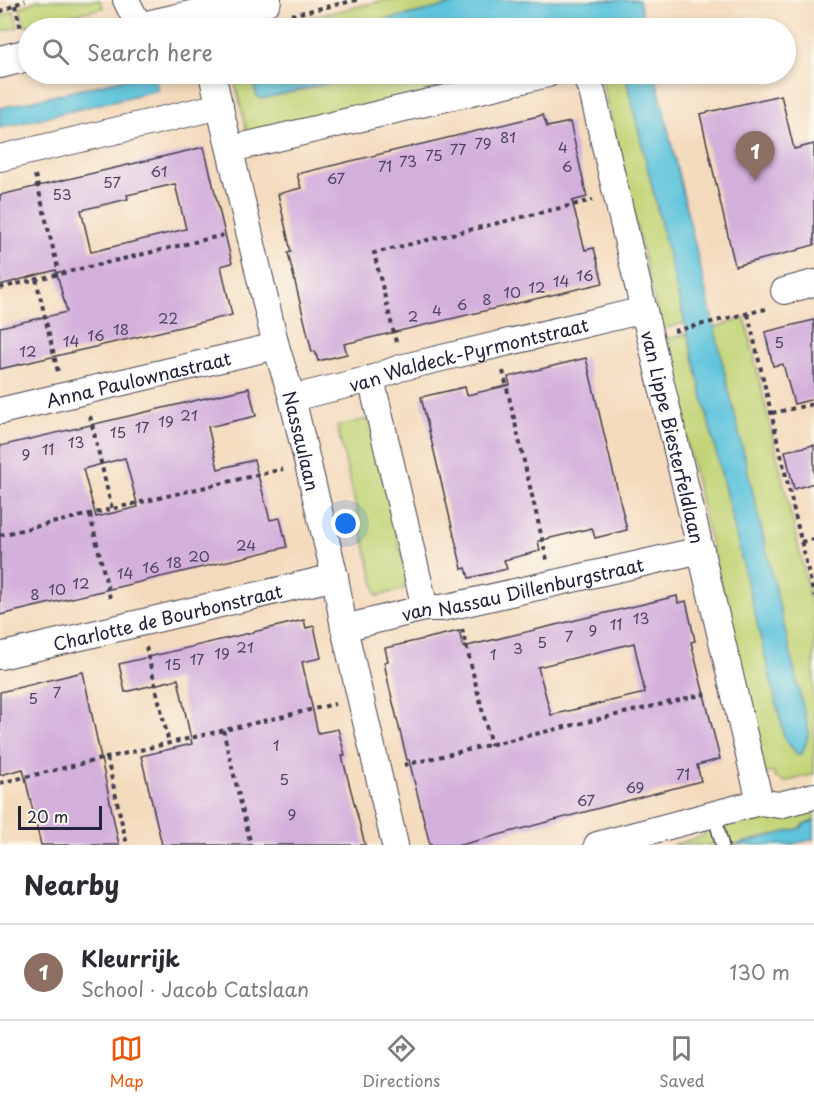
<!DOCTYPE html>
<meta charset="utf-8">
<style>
:root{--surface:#fff;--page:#f7f7f7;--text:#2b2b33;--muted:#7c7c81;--line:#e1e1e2;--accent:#ea580c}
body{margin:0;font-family:"Playpen Sans",sans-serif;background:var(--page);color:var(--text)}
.scale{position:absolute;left:18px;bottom:15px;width:84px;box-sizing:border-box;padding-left:6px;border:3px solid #22223b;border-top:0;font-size:16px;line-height:21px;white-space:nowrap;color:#22223b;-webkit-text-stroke:4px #fbf7ec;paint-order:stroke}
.you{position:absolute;left:346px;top:524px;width:21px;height:21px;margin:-15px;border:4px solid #fff;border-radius:50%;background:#1a73e8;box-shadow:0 0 0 9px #1a73e833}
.badge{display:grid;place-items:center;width:39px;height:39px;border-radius:50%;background:var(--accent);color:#fff;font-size:20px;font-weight:700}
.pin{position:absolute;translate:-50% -50px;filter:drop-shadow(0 2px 3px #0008)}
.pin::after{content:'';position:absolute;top:32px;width:21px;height:18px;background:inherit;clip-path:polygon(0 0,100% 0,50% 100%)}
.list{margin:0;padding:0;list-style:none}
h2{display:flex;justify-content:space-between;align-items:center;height:78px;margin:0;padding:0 24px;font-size:26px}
h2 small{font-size:20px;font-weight:400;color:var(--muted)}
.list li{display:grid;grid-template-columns:39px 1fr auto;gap:18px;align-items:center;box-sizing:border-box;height:96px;padding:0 24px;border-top:2px solid var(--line)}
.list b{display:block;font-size:22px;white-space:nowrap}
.list p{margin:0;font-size:20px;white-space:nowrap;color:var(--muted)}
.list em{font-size:20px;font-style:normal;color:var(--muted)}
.icon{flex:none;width:33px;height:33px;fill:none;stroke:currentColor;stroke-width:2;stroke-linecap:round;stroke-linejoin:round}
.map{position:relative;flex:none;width:814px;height:845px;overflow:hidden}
.search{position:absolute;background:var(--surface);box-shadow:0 3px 9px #0003;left:18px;right:18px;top:18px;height:66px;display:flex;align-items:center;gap:15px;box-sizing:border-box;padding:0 21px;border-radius:33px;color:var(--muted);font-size:22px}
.sheet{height:174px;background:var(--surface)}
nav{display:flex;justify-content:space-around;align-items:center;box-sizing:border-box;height:84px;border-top:2px solid var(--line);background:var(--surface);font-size:16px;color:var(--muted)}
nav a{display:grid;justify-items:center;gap:3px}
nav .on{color:var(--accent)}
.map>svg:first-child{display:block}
.green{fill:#c2d477;stroke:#727b59;stroke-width:1.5}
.water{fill:#5fc4dc;stroke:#40738c;stroke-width:1.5}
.building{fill:#d3afdb;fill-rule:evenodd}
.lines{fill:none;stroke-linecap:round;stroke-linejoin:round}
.service-casing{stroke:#423e4e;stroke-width:15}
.minor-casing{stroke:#423e4e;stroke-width:28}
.tertiary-casing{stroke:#423e4e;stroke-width:34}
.path{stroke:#423e4e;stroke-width:4;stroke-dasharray:4.5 4.5;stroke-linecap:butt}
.service{stroke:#fff;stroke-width:12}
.minor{stroke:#fff;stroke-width:26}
.tertiary{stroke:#fff;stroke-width:32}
.labels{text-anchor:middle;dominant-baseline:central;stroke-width:6;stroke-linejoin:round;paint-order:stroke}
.number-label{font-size:15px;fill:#4e4563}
.street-label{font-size:18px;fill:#22223b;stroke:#fbf7ec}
</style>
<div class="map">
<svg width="814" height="845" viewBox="0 0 814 845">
<rect width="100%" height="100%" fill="#fbf7ec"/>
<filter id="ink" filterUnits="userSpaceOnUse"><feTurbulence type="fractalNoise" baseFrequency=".0167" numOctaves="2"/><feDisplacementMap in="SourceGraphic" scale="12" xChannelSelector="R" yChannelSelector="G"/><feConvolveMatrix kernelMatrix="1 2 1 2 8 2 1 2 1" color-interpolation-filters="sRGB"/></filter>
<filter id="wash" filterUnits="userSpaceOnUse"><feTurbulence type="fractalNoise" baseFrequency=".008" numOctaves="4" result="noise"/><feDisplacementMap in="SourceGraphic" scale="24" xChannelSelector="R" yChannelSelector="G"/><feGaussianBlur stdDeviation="1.35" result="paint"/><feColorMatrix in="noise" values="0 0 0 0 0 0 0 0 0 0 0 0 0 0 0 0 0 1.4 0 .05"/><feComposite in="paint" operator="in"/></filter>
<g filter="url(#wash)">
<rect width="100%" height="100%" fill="#f4dabc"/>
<g class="green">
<polygon points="37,0 100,0 103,8 24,26 20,8"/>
<polygon points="386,0 472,0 351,28 265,28"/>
<polygon points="14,11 18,27 0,32 0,17"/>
<path d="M605,17C612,18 613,22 615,28H556Z"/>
<polygon points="233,74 251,74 257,96 262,99 368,74 514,74 252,134 247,132"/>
<polygon points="600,74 625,74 685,323 661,329"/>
<polygon points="745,318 814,614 814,774 784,782 775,777 774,772 765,774 663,340 688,334 785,739 797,754 802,754 809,733 714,328"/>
<polygon points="368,419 407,576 404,589 377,596 337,426"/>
<polygon points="814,806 814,821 805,824 802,828 735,845 728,845 722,821 744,818 756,822"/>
<polygon points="711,824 717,845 671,845 704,836 702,826"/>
</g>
<g class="water">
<polygon points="472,0 639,0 645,28 615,28 612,20 605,17 556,28 351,28"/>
<polygon points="146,74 154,74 158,90 0,128 0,108"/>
<polygon points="251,74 368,74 262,99 257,96"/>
<polygon points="625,74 655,74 809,733 802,754 797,754 785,739"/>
<polygon points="814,821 814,839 789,845 735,845 801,828 805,824"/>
</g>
<g id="blocks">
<g class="building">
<polygon points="781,95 794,149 814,144 814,245 799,249 799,250 735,266 700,114"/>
<polygon points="543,115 547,127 570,122 587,197 572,201 585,250 594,248 603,283 344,344 347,354 318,361 315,351 312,352 288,253 291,252 278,194 301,188 297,174"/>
<path d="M204,147L232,263L221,266L232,315L0,369V327L67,312L56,270L0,285V195ZM175,184L186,229L91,252L81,210L128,199L127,195Z"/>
<polygon points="814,320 814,399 794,404 783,364 773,366 765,332"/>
<polygon points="586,358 627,530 595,538 592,528 538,541 540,551 504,560 507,569 469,578 466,568 462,569 421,397 465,387 467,395 510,385 508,377"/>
<path d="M249,388L256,416L208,427L218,469L254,460L270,520L280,518L287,547L0,615V446ZM125,458L138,507L96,517L83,469Z"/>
<polygon points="814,445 814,483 794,489 785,451"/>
<path d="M677,596L678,603L686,601L695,641L691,642L720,759L697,765L701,781L461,845H430L409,760H407L389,686L384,662L388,661L385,648L459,631L463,647ZM634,643L645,693L551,715L538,667Z"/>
<polygon points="304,620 306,628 314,626 321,658 302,662 318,733 338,729 345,755 342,756 365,845 162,845 141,756 192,744 178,679 125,692 119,664"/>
<polygon points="83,672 119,845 41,845 23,769 0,775 0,692"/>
</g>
</g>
</g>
<g filter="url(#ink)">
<use href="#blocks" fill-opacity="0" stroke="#423e4e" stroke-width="1.5"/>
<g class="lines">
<g class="service-casing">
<polyline id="service" points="714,814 722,845"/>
</g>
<g class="minor-casing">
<g id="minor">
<polyline points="126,0 140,28"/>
<path id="s1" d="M212,74L276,346L292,398L335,577L344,628L395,845"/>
<path id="s2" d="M584,74L592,91L760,802"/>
<polyline points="231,149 548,74"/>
<polyline points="0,158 220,106"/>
<polyline points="784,291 814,283"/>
<polyline points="371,379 425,608"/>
<path id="s3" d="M292,398L371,379L400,368L644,310"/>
<path id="s4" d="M0,411L276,346"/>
<path id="s5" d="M344,628L425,608H441L457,605L701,550"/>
<path id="s6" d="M0,656L335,577"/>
<polyline points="597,845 760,802 779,805 814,796"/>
</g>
</g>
<g class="tertiary-casing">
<g id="tertiary">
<polyline points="142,28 265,0"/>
<polyline points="0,62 28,55"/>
</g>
</g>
<g class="path">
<polyline points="15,5 21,29"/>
<polyline points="0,12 25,0"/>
<polyline points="291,15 357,0"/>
<polyline points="35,175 59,273"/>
<polyline points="36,279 58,372"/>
<polyline points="0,288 224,235"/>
<polyline points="748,314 814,596"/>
<polyline points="674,331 766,309"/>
<polyline points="396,342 374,253 593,200"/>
<polyline points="503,371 547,560"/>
<polyline points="772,413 814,404"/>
<polyline points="90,416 112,509"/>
<polyline points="90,515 111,602"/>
<polyline points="0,535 283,469"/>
<polyline points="801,542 814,539"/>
<polyline points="462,629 491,745"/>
<polyline points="146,647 169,743"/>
<polyline points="223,730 251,845"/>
<polyline points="107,758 127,845"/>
<polyline points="404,765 709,693"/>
<polyline points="0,783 335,704"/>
</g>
<use href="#service" class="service"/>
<use href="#minor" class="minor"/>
<use href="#tertiary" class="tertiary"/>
</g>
</g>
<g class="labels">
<g class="number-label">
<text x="508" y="136">81</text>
<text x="483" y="142">79</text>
<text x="563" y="146">4</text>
<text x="458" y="148">77</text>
<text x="434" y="154">75</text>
<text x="408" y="160">73</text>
<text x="385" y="165">71</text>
<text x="567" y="165">6</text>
<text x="159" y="170">61</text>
<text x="336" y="177">67</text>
<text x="112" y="181">57</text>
<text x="62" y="193">53</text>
<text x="585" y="274">16</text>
<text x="561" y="280">14</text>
<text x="537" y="286">12</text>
<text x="512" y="291">10</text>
<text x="487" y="298">8</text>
<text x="462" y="303">6</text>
<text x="437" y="309">4</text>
<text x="413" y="315">2</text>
<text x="168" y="317">22</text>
<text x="121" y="328">18</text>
<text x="96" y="334">16</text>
<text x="71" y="340">14</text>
<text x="779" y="341">5</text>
<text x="28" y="350">12</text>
<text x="189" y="414">21</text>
<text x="166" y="420">19</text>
<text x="142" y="426">17</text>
<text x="118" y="431">15</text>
<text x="76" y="441">13</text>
<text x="48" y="448">11</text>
<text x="26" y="453">9</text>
<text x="246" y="544">24</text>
<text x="199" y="555">20</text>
<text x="174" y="561">18</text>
<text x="151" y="566">16</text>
<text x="125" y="572">14</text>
<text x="81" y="582">12</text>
<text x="57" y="588">10</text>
<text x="35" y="593">8</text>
<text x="641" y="617">13</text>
<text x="616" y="623">11</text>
<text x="593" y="629">9</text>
<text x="569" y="635">7</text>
<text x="542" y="641">5</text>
<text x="245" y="646">21</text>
<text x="518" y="647">3</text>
<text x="222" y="652">19</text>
<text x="493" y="653">1</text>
<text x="197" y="658">17</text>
<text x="173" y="663">15</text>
<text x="57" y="691">7</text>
<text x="33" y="697">5</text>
<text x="276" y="744">1</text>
<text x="683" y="773">71</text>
<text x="284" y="778">5</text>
<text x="635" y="786">69</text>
<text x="586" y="799">67</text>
<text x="292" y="813">9</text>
</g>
<g class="street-label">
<text stroke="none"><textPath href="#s3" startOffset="182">van Waldeck-Pyrmontstraat</textPath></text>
<text stroke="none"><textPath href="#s4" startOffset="142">Anna Paulownastraat</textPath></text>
<text stroke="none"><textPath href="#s2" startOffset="374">van Lippe Biesterfeldlaan</textPath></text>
<text stroke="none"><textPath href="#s1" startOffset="378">Nassaulaan</textPath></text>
<text stroke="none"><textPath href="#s5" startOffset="183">van Nassau Dillenburgstraat</textPath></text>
<text stroke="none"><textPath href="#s6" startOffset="172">Charlotte de Bourbonstraat</textPath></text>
</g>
</g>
</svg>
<div class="scale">20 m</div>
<div class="you"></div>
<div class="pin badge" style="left:755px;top:181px;background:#8d6e63">1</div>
<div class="search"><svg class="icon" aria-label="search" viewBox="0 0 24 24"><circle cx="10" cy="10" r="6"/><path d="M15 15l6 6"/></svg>Search here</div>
</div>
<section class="sheet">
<h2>Nearby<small></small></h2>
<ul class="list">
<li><span class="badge" style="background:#8d6e63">1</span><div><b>Kleurrijk</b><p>School · Jacob Catslaan</p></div><em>130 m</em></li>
</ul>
</section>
<nav>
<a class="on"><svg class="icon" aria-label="map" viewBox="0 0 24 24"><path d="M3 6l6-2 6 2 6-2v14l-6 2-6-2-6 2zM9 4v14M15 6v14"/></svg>Map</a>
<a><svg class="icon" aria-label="directions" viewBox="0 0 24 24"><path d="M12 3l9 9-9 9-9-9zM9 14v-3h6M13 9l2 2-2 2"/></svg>Directions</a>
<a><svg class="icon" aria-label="saved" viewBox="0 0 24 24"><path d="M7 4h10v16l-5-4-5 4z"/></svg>Saved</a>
</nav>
